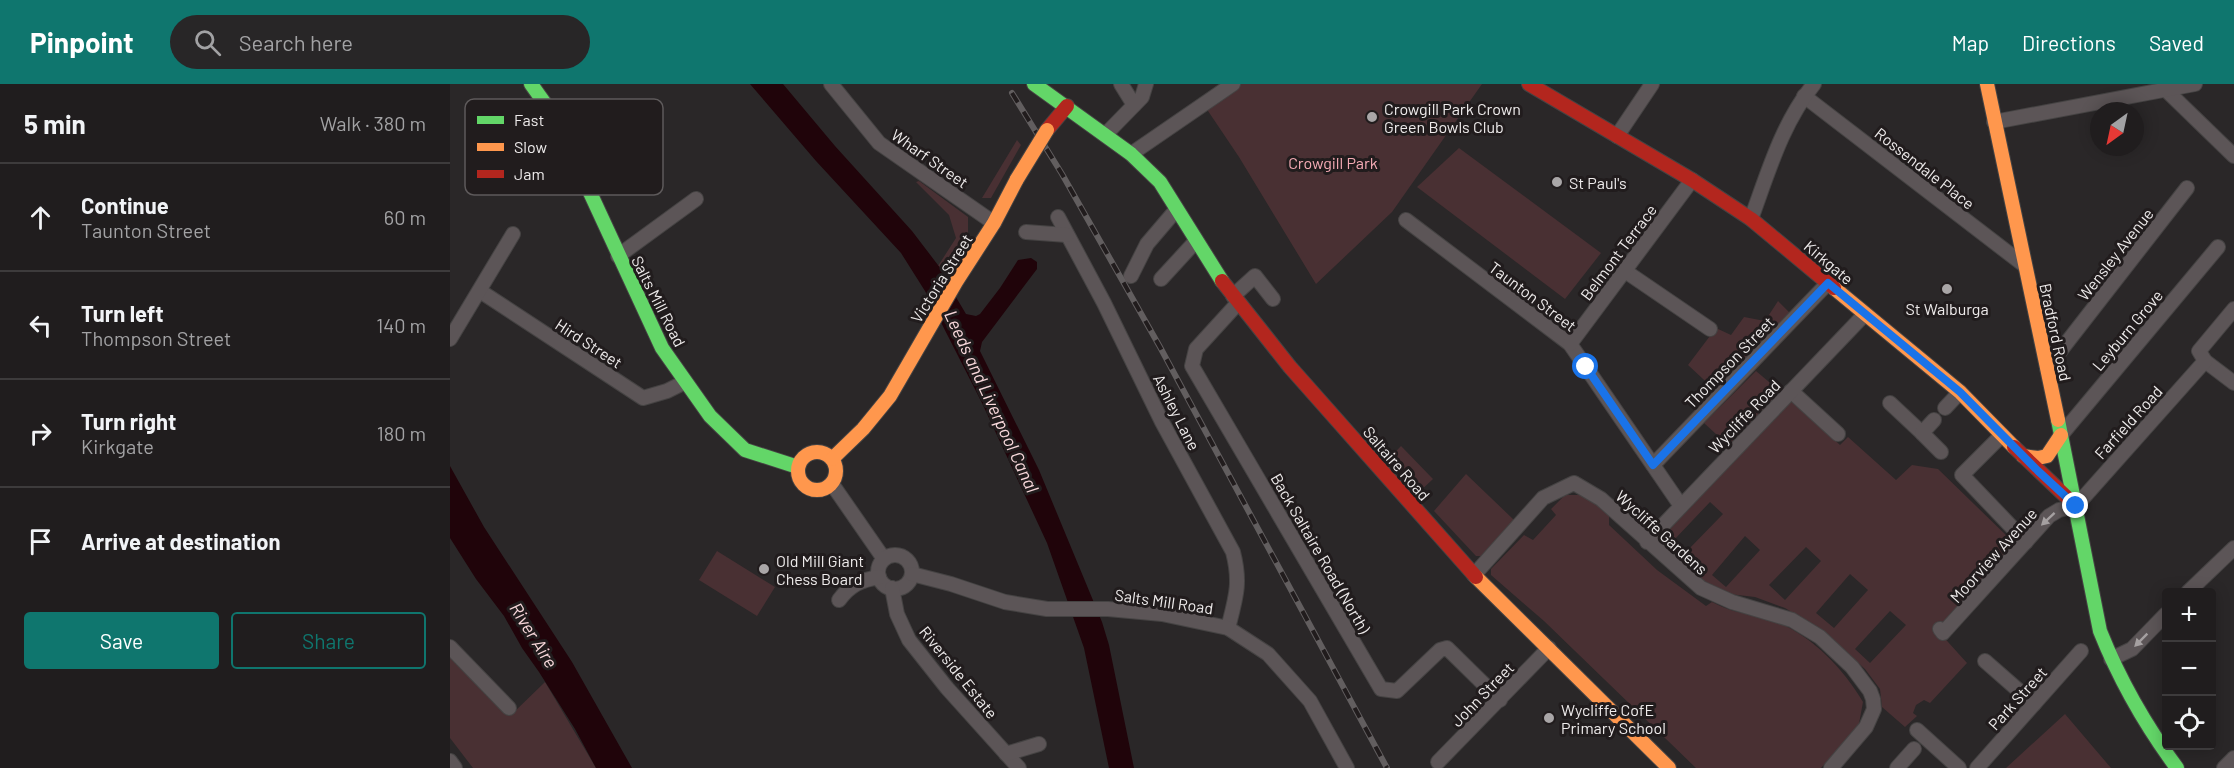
<!DOCTYPE html>
<meta charset="utf-8">
<style>
:root{--surface:#201d1e;--page:#282627;--text:#f1f3f6;--muted:#a2a2a4;--line:#3d3b3c;--accent:#0f766e}
body{margin:0;font-family:Barlow,sans-serif;background:var(--page);color:var(--text)}
.controls{position:absolute;right:18px;bottom:18px;display:grid;overflow:hidden;border-radius:6px;box-shadow:0 3px 15px #0003}
.controls button{width:54px;height:54px;display:grid;place-items:center;padding:0;border:0;border-bottom:2px solid var(--line);background:var(--surface);color:var(--text);font:30px sans-serif}
.compass{position:absolute;left:1640px;top:18px;width:54px;height:54px;border-radius:50%;background:var(--surface);box-shadow:0 3px 15px #0003;rotate:213deg}
.stop{position:absolute;width:18px;height:18px;margin:-14px;border:4px solid #1a73e8;border-radius:50%;background:#fff}
.stop.end{background:#1a73e8;border-color:#fff;box-shadow:0 2px 6px #0008}
.list{margin:0;padding:0;list-style:none}
h2{display:flex;justify-content:space-between;align-items:center;height:78px;margin:0;padding:0 24px;font-size:26px}
h2 small{font-size:20px;font-weight:400;color:var(--muted)}
.list li{display:grid;grid-template-columns:39px 1fr auto;gap:18px;align-items:center;box-sizing:border-box;height:108px;padding:0 24px;border-top:2px solid var(--line)}
.list b{display:block;font-size:22px;white-space:nowrap}
.list p{margin:0;font-size:20px;white-space:nowrap;color:var(--muted)}
.list em{font-size:20px;font-style:normal;color:var(--muted)}
.actions{display:flex;gap:12px;padding:18px 24px}
.actions a{flex:1;padding:14px 0;border:2px solid var(--accent);border-radius:6px;text-align:center;font-size:21px;color:var(--accent)}
.actions .main{background:var(--accent);color:#fff}
.icon{flex:none;width:33px;height:33px;fill:none;stroke:currentColor;stroke-width:2;stroke-linecap:round;stroke-linejoin:round}
.map{position:relative;flex:none;width:1784px;height:684px;overflow:hidden}
header{display:flex;align-items:center;gap:36px;box-sizing:border-box;height:84px;padding:0 30px;background:var(--accent);color:#fff}
header strong{font-size:28px}
nav{display:flex;gap:33px;margin-inline-start:auto;font-size:21px}
.search{width:420px;height:54px;background:var(--page);display:flex;align-items:center;gap:15px;box-sizing:border-box;padding:0 21px;border-radius:33px;color:var(--muted);font-size:22px}
main{display:flex}
aside{flex:1;background:var(--surface)}
.map>svg:first-child{display:block}
.green{fill:#493033;fill-rule:evenodd}
.water{fill:#20040a}
.lines{fill:none;stroke-linecap:round;stroke-linejoin:round}
.street-casing{stroke:#454343;stroke-width:16}
.fast-casing{stroke:#454343;stroke-width:16}
.slow-casing{stroke:#454343;stroke-width:16}
.jam-casing{stroke:#454343;stroke-width:16}
.street{stroke:#5c5557;stroke-width:14}
.fast{stroke:#63d668;stroke-width:14}
.slow{stroke:#ff974d;stroke-width:14}
.jam{stroke:#b3261e;stroke-width:14}
.rail-casing{stroke:#625e5f;stroke-width:6}
.rail{stroke:#211c1d;stroke-width:4;stroke-dasharray:11;stroke-linecap:butt}
.slow-bridge-casing{stroke:#454343;stroke-width:16;stroke-linecap:butt}
.slow-bridge{stroke:#ff974d;stroke-width:14}
.oneway{fill:#a5a0a1}
.route{stroke:#1a73e8;stroke-width:8}
.poi-dot{fill:#a9a6a7;stroke:#211c1d;stroke-width:2}
.labels{text-anchor:middle;dominant-baseline:central;stroke-width:6;stroke-linejoin:round;paint-order:stroke}
.poi-label{font-size:16px;fill:#eeebeb;stroke:#211c1d;text-anchor:start}
.street-label{font-size:16px;fill:#eeebeb;stroke:#211c1d}
.park-label{font-size:16px;fill:#f5abb5;stroke:#211c1d}
.water-label{font-size:18px;font-style:italic;fill:#f9d9dc;stroke:#211c1d}
.key{fill:#211c1d;stroke:#5e5a5b;stroke-width:1.5}
.key-label{font-size:16px;fill:#eeebeb}
</style>
<header>
<strong>Pinpoint</strong>
<div class="search"><svg class="icon" aria-label="search" viewBox="0 0 24 24"><circle cx="10" cy="10" r="6"/><path d="M15 15l6 6"/></svg>Search here</div>
<nav><a>Map</a><a>Directions</a><a>Saved</a></nav>
</header>
<main>
<aside>
<h2>5 min<small>Walk · 380 m</small></h2>
<ul class="list">
<li><svg class="icon" aria-label="ahead" viewBox="0 0 24 24"><path d="M12 20V5M6 11l6-6 6 6"/></svg><div><b>Continue</b><p>Taunton Street</p></div><em>60 m</em></li>
<li><svg class="icon" aria-label="left" viewBox="0 0 24 24"><path d="M17 20v-9H6M10 6l-5 5 5 5"/></svg><div><b>Turn left</b><p>Thompson Street</p></div><em>140 m</em></li>
<li><svg class="icon" aria-label="right" viewBox="0 0 24 24"><path d="M7 20v-9h11M14 6l5 5-5 5"/></svg><div><b>Turn right</b><p>Kirkgate</p></div><em>180 m</em></li>
<li><svg class="icon" aria-label="arrive" viewBox="0 0 24 24"><path d="M6 21V4h12l-3 4 3 4H6"/></svg><div><b>Arrive at destination</b></div></li>
</ul>
<div class="actions"><a class="main">Save</a><a>Share</a></div>
</aside>
<div class="map">
<svg width="1784" height="684" viewBox="0 0 1784 684">
<rect width="100%" height="100%" fill="#2a2728"/>
<g class="green">
<polygon points="784,0 1032,0 942,128 866,200 789,73 754,21"/>
<polygon points="567,56 571,61 541,114 532,114"/>
<polygon points="1009,64 1151,169 1115,215 967,103"/>
<polygon points="469,97 518,133 518,157 494,193 488,182 506,154 499,131 466,98"/>
<polygon points="1328,217 1341,230 1267,308 1238,281 1266,244 1281,251 1294,233 1315,237"/>
<polygon points="1306,287 1331,308 1280,363 1254,339"/>
<path d="M1342,316L1390,361L1398,353L1446,396L1462,381L1488,385L1560,455L1564,465L1489,548L1517,579L1480,619L1474,616L1466,621L1463,629L1467,632L1455,643L1432,623L1430,605L1415,585L1374,548L1335,524L1305,513L1279,510L1259,503L1213,459L1214,451ZM1260,418L1273,430L1236,468L1224,456ZM1295,452L1310,466L1276,503L1262,491ZM1356,463L1371,477L1335,516L1319,501ZM1400,490L1418,506L1384,544L1366,529ZM1440,527L1456,541L1420,579L1405,565Z"/>
<polygon points="951,362 983,395 968,409 937,377"/>
<polygon points="1016,390 1064,436 1031,472 1026,472 984,427"/>
<path d="M1115,411H1136L1159,431V441L1207,486L1256,522L1262,518C1270,522 1279,526 1288,528C1300,531 1313,533 1324,537C1361,551 1393,584 1413,618L1408,645L1371,684H1246L1094,537L1041,491V485L1074,451L1083,456L1106,431L1101,425Z"/>
<polygon points="267,467 325,503 307,532 249,496"/>
<polygon points="0,564 61,631 95,598 146,684 23,684 0,654"/>
<polygon points="1615,630 1661,684 1555,684 1556,684"/>
</g>
<g class="water">
<polygon points="300,0 333,0 385,62 462,147 491,185 494,193 516,230 526,232 530,230 550,204 568,176 581,174 587,178 587,185 532,258 530,267 589,386 652,538 659,561 684,684 659,684 634,564 597,459 532,319 475,207 451,169 366,77"/>
<polygon points="0,382 34,443 122,578 182,684 146,684 125,645 89,588 72,564 54,532 26,495 0,454"/>
</g>
<g class="lines">
<g class="street-casing">
<g id="street">
<polyline points="381,0 429,59 544,139"/>
<polyline points="671,0 684,21"/>
<polyline points="1716,6 1784,72"/>
<polyline points="1354,12 1574,181"/>
<polyline points="1544,38 1745,0"/>
<polyline points="655,51 692,13 696,0"/>
<polyline points="1167,52 1202,0"/>
<polyline points="681,70 783,0"/>
<path d="M608,133L654,219L712,338L783,468C791,499 786,513 778,544"/>
<path d="M1301,135C1318,89 1332,39 1364,0"/>
<polyline points="956,136 1120,260 1231,422"/>
<polyline points="576,148 617,151"/>
<polyline points="168,172 246,115"/>
<polyline points="1175,187 1260,245"/>
<polyline points="681,192 697,160 726,126"/>
<polyline points="711,195 745,158"/>
<polyline points="30,207 193,314 217,307 235,298"/>
<polyline points="783,212 805,192 823,215"/>
<polyline points="788,219 746,265 742,282 931,605 947,607 990,566 997,564 1050,616"/>
<polyline points="0,255 63,150"/>
<polyline points="1120,260 1242,96"/>
<polyline points="1755,277 1784,299"/>
<polyline points="1597,284 1737,104"/>
<polyline points="1341,307 1388,350"/>
<polyline points="1440,319 1472,349"/>
<polyline points="1495,324 1510,308"/>
<polyline points="1484,336 1472,349 1491,368"/>
<polyline points="1552,351 1512,391 1576,458"/>
<polyline points="1611,351 1768,163"/>
<polyline points="1203,381 1378,199"/>
<polyline points="382,400 434,475"/>
<polyline points="1197,458 1415,230"/>
<circle cx="445" cy="488" r="17"/>
<polyline points="462,490 501,500 555,518 597,525 658,525 712,530 778,544 818,570 860,617 897,684"/>
<polyline points="1024,491 1093,414 1124,399 1151,415 1251,504 1282,518 1342,536 1370,553 1402,583 1420,607 1423,615 1424,625 1416,643 1381,684"/>
<polyline points="442,504 447,530 459,556 497,604 569,684"/>
<polyline points="1738,508 1784,464"/>
<path d="M389,516C400,501 411,496 429,493"/>
<polyline points="1490,545 1493,549 1599,432 1609,426 1626,422 1755,277 1749,267 1784,225"/>
<polyline points="0,563 59,624"/>
<polyline points="1661,575 1682,565 1716,530"/>
<polyline points="1535,577 1584,620"/>
<polyline points="1467,646 1509,684"/>
<polyline points="556,670 589,660"/>
<polyline points="0,677 5,684"/>
<polyline points="988,678 1099,564"/>
<polyline points="1447,684 1464,665"/>
<polyline points="1527,684 1631,567"/>
<polyline points="1774,684 1784,674"/>
</g>
</g>
<g class="fast-casing">
<g id="fast">
<polyline points="81,0 106,35 212,264 260,332 295,366 348,383"/>
<polyline points="584,0 681,70 710,98 772,197"/>
<path d="M1608,336L1650,547C1670,597 1695,641 1727,684"/>
</g>
</g>
<g class="slow-casing">
<g id="slow">
<polyline points="1537,0 1608,336"/>
<polyline points="1384,204 1510,308 1564,363"/>
<circle cx="367" cy="387" r="19"/>
<polyline points="1573,372 1588,374 1597,372 1611,351"/>
<polyline points="382,375 413,345 440,312 506,198 544,139 567,95"/>
<polyline points="1026,493 1219,684"/>
</g>
</g>
<g class="jam-casing">
<g id="jam">
<polyline points="1079,0 1242,96 1301,135 1384,204"/>
<polyline points="597,46 617,22"/>
<polyline points="772,197 840,283 1026,493"/>
<polyline points="1564,363 1626,422"/>
</g>
</g>
<use href="#street" class="street"/>
<use href="#fast" class="fast"/>
<use href="#slow" class="slow"/>
<use href="#jam" class="jam"/>
<g class="rail-casing">
<polyline id="rail" points="562,9 612,90 710,263 937,684"/>
</g>
<use href="#rail" class="rail"/>
<g class="slow-bridge-casing">
<polyline id="slow-bridge" points="567,95 597,46"/>
</g>
<use href="#slow-bridge" class="slow-bridge"/>
</g>
<defs><path id="oneway-solid" d="M-6-.8H1V-3.2L6.5 0L1 3.2V.8H-6Z" transform="scale(1.5)"/></defs>
<g class="oneway">
<use href="#oneway-solid" transform="translate(1598 435) rotate(137)"/>
<use href="#oneway-solid" transform="translate(1691 556) rotate(135)"/>
</g>
<g class="lines">
<polyline class="route" points="1136,283 1203,381 1378,199 1510,308 1588,387 1626,422"/>
</g>
<g class="poi-dot">
<circle cx="922" cy="33" r="6"/>
<circle cx="1107" cy="98" r="6"/>
<circle cx="1497" cy="205" r="6"/>
<circle cx="314" cy="485" r="6"/>
<circle cx="1099" cy="634" r="6"/>
</g>
<g class="labels">
<g class="poi-label">
<text x="934" y="24">Crowgill Park Crown<tspan x="934" dy="18">Green Bowls Club</tspan></text>
<text x="1119" y="98">St Paul's</text>
<text x="1497" y="224" text-anchor="middle">St Walburga</text>
<text x="326" y="476">Old Mill Giant<tspan x="326" dy="18">Chess Board</tspan></text>
<text x="1111" y="625">Wycliffe CofE<tspan x="1111" dy="18">Primary School</tspan></text>
</g>
<g class="street-label">
<text transform="translate(480 74) rotate(35)">Wharf Street</text>
<text transform="translate(1475 84) rotate(38)">Rossendale Place</text>
<text transform="translate(1168 168) rotate(-53)">Belmont Terrace</text>
<text transform="translate(1665 170) rotate(-52)">Wensley Avenue</text>
<text transform="translate(1379 178) rotate(40)">Kirkgate</text>
<text transform="translate(491 194) rotate(-58)">Victoria Street</text>
<text transform="translate(1083 212) rotate(37)">Taunton Street</text>
<text transform="translate(209 217) rotate(63)">Salts Mill Road</text>
<text transform="translate(1677 246) rotate(-50)">Leyburn Grove</text>
<text transform="translate(1606 248) rotate(78)">Bradford Road</text>
<text transform="translate(139 259) rotate(33)">Hird Street</text>
<text transform="translate(1279 278) rotate(-46)">Thompson Street</text>
<text transform="translate(727 328) rotate(63)">Ashley Lane</text>
<text transform="translate(1294 332) rotate(-46)">Wycliffe Road</text>
<text transform="translate(1678 338) rotate(-48)">Farfield Road</text>
<text transform="translate(947 379) rotate(49)">Saltaire Road</text>
<text transform="translate(1212 448) rotate(42)">Wycliffe Gardens</text>
<text transform="translate(871 469) rotate(60)">Back Saltaire Road (North)</text>
<text transform="translate(1543 471) rotate(-48)">Moorview Avenue</text>
<text transform="translate(714 517) rotate(8)">Salts Mill Road</text>
<text transform="translate(509 588) rotate(51)">Riverside Estate</text>
<text transform="translate(1032 610) rotate(-46)">John Street</text>
<text transform="translate(1567 614) rotate(-48)">Park Street</text>
</g>
<g class="park-label">
<text x="883" y="78">Crowgill Park</text>
</g>
<g class="water-label">
<text transform="translate(542 317) rotate(65)">Leeds and Liverpool Canal</text>
<text transform="translate(84 551) rotate(58)">River Aire</text>
</g>
</g>
<rect x="15" y="15" width="198" height="96" rx="9" class="key"/>
<rect x="27" y="32" width="27" height="8" fill="#63d668"/>
<rect x="27" y="59" width="27" height="8" fill="#ff974d"/>
<rect x="27" y="86" width="27" height="8" fill="#b3261e"/>
<g class="key-label">
<text x="64" y="42">Fast</text>
<text x="64" y="69">Slow</text>
<text x="64" y="96">Jam</text>
</g>
</svg>
<div class="controls">
<button>+</button>
<button>−</button>
<button><svg class="icon" aria-label="locate" viewBox="0 0 24 24"><circle cx="12" cy="12" r="6"/><path d="M12 2v4M12 18v4M2 12h4M18 12h4"/></svg></button>
</div>
<svg class="compass" viewBox="-18 -18 36 36"><path d="M0-13l5 13h-10z" fill="#e53935"/><path d="M0 13l5-13h-10z" fill="#a2a2a4"/></svg>
<div class="stop" style="left:1136px;top:283px"></div>
<div class="stop end" style="left:1626px;top:422px"></div>
</div>
</main>
